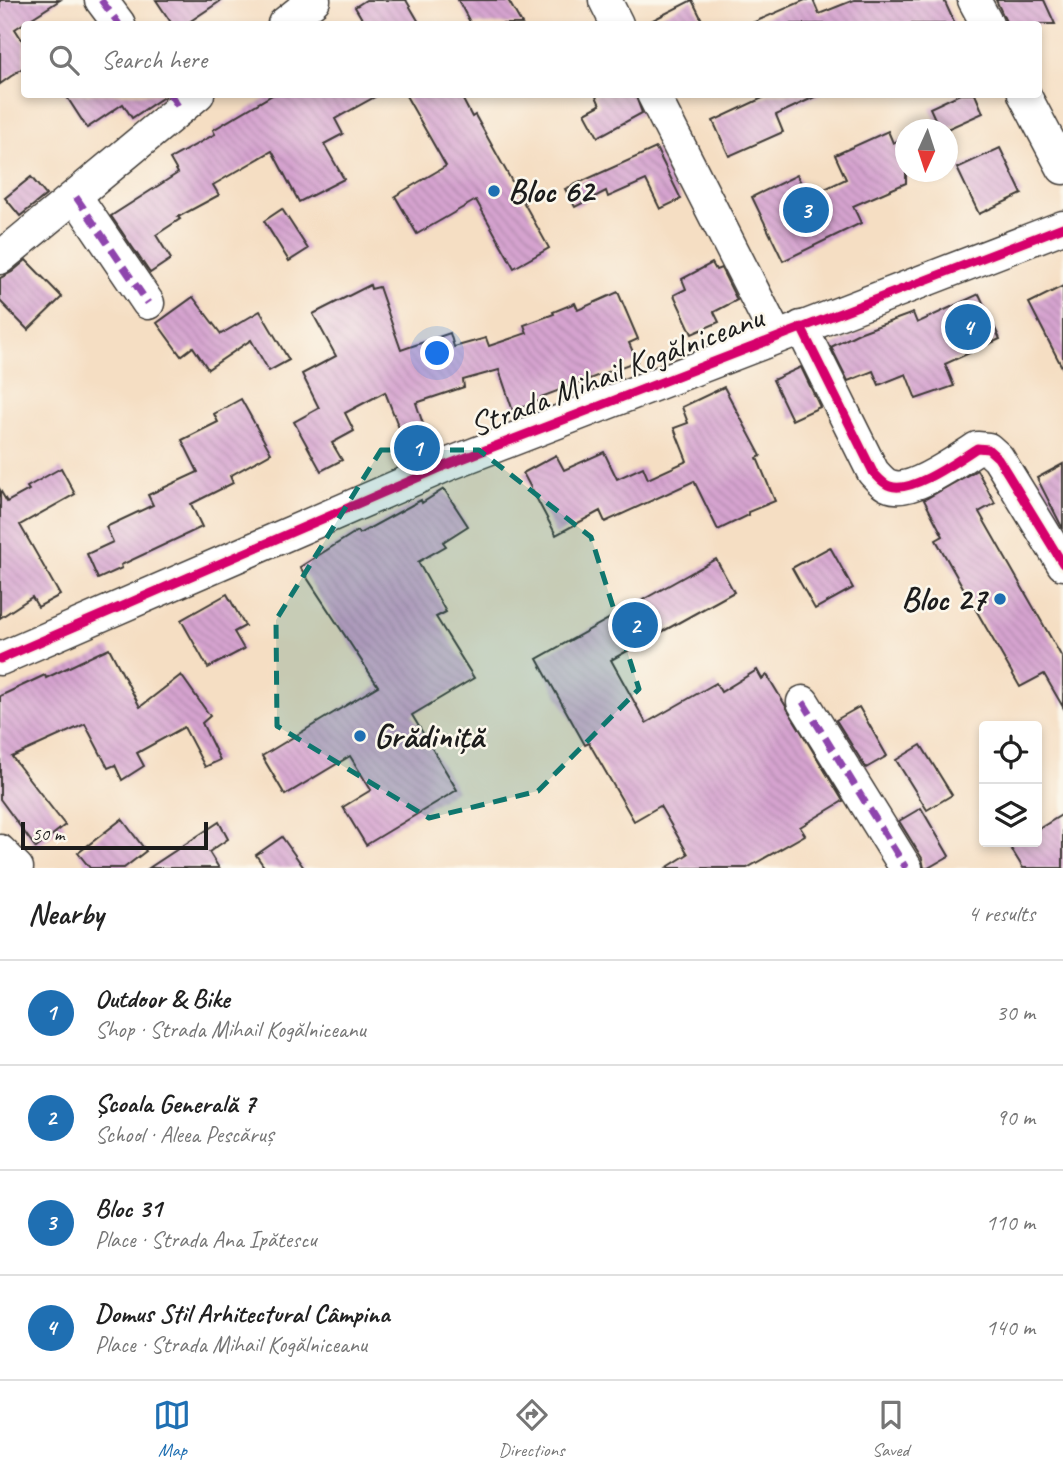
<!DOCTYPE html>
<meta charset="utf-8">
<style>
:root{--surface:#fff;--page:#f6f6f6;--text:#222;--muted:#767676;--line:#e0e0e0;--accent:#1f6fb2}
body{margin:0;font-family:Caveat,sans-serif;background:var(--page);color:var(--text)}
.controls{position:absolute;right:21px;bottom:21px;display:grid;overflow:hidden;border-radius:7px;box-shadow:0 4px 10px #0003}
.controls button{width:63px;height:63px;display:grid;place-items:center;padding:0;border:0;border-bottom:2px solid var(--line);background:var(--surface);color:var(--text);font:35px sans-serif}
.compass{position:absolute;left:895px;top:119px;width:63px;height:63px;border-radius:50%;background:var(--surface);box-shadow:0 4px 10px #0003;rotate:183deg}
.scale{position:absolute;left:21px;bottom:18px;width:187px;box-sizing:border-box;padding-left:7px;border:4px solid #1c1c1c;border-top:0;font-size:19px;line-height:24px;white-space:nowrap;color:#1c1c1c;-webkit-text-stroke:5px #fbf7ec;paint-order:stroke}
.you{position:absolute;left:438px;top:354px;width:24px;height:24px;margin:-18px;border:5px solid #fff;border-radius:50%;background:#1a73e8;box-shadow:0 0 0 10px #1a73e833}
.badge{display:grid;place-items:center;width:46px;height:46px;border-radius:50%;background:var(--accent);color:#fff;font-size:23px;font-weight:700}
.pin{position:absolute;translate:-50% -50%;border:4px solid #fff;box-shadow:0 2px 7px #0006}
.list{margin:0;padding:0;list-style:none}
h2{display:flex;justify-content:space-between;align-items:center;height:91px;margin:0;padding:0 28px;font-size:30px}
h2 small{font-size:23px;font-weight:400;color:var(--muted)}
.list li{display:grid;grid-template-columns:46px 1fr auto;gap:21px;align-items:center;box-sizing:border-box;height:105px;padding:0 28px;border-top:2px solid var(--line)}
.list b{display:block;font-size:26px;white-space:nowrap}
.list p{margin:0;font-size:23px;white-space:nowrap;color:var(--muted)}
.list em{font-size:23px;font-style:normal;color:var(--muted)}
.icon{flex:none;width:38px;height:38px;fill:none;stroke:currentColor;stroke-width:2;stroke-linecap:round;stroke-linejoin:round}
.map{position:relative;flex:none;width:1063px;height:868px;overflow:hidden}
.search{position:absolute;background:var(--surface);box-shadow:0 4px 10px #0003;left:21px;right:21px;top:21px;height:77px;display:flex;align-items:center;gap:18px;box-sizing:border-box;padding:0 24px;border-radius:7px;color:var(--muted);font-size:26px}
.sheet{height:511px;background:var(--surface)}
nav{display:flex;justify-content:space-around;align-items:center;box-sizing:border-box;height:98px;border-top:2px solid var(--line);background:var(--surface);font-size:19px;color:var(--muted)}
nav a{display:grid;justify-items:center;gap:4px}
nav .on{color:var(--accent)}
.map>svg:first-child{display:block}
.building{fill:url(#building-back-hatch)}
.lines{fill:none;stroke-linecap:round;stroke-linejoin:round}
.minor-casing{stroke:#3d3935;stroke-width:35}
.minor{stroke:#fff;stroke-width:32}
.quiet{stroke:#8e44ad;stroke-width:7;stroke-dasharray:14 7;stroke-linecap:butt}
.cycleway-casing{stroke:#fbf7ec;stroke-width:13}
.cycleway{stroke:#d6006c;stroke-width:9}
.marked{fill:#0f766e;fill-opacity:0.2;stroke:#0f766e;stroke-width:5;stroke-dasharray:14 9;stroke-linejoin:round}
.poi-dot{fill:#1f6fb2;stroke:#fbf7ec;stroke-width:2.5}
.labels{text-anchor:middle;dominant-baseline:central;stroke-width:5;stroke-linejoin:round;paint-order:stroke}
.poi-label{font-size:33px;font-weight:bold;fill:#1c1c1c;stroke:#fbf7ec;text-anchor:start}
.street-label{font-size:33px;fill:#1c1c1c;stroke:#fbf7ec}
</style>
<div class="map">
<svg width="1063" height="868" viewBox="0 0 1063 868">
<defs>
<pattern id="building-back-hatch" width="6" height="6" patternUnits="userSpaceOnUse" patternTransform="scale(1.75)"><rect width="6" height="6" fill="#d5a3cf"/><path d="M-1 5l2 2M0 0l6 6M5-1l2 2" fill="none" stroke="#b68cb1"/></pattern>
</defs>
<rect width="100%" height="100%" fill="#fbf7ec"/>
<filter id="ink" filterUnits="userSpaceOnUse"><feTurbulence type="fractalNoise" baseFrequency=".0143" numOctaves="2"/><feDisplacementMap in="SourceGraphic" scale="14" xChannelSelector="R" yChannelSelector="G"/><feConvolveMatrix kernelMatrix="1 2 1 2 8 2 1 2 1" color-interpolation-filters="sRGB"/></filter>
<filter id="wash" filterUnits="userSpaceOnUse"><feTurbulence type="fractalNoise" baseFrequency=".00686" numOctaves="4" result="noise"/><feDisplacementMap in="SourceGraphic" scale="28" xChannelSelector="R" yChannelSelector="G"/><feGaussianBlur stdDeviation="1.57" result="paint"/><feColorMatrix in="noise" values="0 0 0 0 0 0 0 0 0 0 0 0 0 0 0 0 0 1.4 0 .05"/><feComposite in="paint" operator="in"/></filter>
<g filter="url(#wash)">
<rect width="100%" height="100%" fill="#f5dec3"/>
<g id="blocks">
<g class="building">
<polygon points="0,0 60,0 15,29 24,43 24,67 0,84"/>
<polygon points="156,0 222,0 186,24 172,24"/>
<polygon points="366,0 406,0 420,24 365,24 355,7"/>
<polygon points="458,0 508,0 522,24 471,24"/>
<polygon points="692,0 704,24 645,24"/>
<polygon points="805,0 813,0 819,14 854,0 944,0 955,24 750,24"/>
<polygon points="996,0 1044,0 1055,24 1007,24"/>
<polygon points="65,94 168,94 132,118 123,104 87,128"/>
<polygon points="274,94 380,94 335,119 343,134 324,144 344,179 299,202 272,151 213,185 219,195 178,217 180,219 156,235 171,259 150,273 111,216 178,173 170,159 215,134 213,130"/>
<polygon points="405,94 460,94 472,117 475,115 549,248 514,268 476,200 417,234 395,196 446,166"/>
<polygon points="595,94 635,94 642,113 598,137 585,113 600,105"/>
<polygon points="771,94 821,94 776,115 783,132 729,156 713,121"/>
<polygon points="960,94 975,94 983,113 945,130 940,130 930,108"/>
<polygon points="888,131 893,143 906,137 906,183 853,206 861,223 783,261 752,197 797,175 808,197 846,179 835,155"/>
<polygon points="656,148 681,199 660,209 646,180 608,197 606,191 575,207 565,189"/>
<polygon points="1000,148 1022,194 979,214 957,168"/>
<polygon points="31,177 46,195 20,216 5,198"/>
<polygon points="282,209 308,249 289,261 264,221"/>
<polygon points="26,260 62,297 28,330 0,301 0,278 12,272"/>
<polygon points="712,263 716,270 721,268 737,300 714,312 719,322 692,334 674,295 686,289 682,279"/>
<polygon points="370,285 371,289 379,287 401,350 450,333 454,347 486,338 489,346 527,333 524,325 554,314 553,312 575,303 578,310 618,292 638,339 629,343 637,361 541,397 542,400 513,411 499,370 463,380 464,387 416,403 425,430 422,431 429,453 411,459 385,392 345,413 354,431 332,443 342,460 321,471 294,422 319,408 302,374 336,356 313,314"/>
<polygon points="1063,286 1063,369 1029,303"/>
<polygon points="979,294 1000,339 945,364 954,386 916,399 906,374 879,385 873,371 848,381 831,347 859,333 913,313 917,323"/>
<polygon points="193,297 221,334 260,311 289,360 269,371 251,340 208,369 193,347 181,356 157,323"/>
<polygon points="801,367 820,407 792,420 773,380"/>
<polygon points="724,387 761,456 757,458 775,501 748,512 749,515 718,530 694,481 605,522 600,511 556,535 523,473 556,455 564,470 604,452 617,479 643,467 648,479 687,461 674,428 688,423 682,407"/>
<polygon points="241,399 271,453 230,476 233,483 191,504 202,527 121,565 122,568 98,579 87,554 113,542 106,527 153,505 148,495 198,472 182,440 218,422 214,414"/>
<polygon points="1063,464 1063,529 1037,478"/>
<polygon points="61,468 75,494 20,525 60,595 38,607 32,597 0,618 0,490 7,502 29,490 27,487"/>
<polygon points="977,470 995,503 979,512 1063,659 1063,707 1044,674 1020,687 936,540 943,536 924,500"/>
<polygon points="444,489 468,526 443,542 446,546 418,562 446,612 436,617 474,678 412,715 457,790 366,845 343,807 371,790 350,756 285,795 262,756 378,686 300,567 357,531 359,534 421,500 422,503"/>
<polygon points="830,547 853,588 815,609 792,568"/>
<polygon points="716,559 734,592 611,660 646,723 716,683 721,692 757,670 762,679 767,675 843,801 800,827 805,835 747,868 666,868 688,854 660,806 634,821 589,743 585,745 537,659"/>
<polygon points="227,594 245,626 234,632 244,649 208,668 181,620"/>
<polygon points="109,648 140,707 181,675 210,716 202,723 220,760 205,767 184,727 137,753 144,766 122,780 115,765 108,768 85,724 12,757 65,825 36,848 0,799 0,696 45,675 46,678"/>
<polygon points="859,707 887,756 866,768 836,720"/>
<polygon points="921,745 952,795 927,810 896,760"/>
<polygon points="921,808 949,856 928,868 924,868 922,858 899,821"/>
<polygon points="1063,814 1063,868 1023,868 1007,842 1037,842 1037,830"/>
<polygon points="122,819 146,851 124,868 90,868 78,853"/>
<polygon points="219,822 228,839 209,852 219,868 149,868"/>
<polygon points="282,837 304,868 265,868 256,855"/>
</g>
</g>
</g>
<g filter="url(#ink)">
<use href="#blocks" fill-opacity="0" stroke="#3d3935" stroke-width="2"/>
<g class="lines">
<g class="minor-casing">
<g id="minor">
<polyline points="101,0 119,24"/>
<polyline points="605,0 617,24"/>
<polyline points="974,0 987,24"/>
<polyline points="284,24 314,0"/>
<polyline points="653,94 776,336"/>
<polyline points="1024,94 1063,168"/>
<polyline points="76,197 148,303"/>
<polyline points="0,258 198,94"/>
<path d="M801,327L873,472C878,477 883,484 890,486C912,494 958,460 977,448L988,449L998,458L1063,564"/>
<polyline points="0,659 449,464 1063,227"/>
<polyline points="803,702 906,868"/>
<polyline points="0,851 17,868"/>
</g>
</g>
<use href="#minor" class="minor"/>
<g class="quiet">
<polyline points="101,0 119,24"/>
<polyline points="170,94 180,109"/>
<polyline points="76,197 148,303"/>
<polyline points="803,702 906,868"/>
</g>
<g class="cycleway-casing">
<g id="cycleway">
<path d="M801,327L873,472C878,477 883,484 890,486C912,494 958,460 977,448L988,449L998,458L1063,564"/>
<polyline points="0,659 449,464 1063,227"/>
</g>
</g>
<use href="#cycleway" class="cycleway"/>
</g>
</g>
<path class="marked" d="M381,450H479L591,537L639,689L538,791L429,818L277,726L276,620Z"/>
<g class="poi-dot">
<circle cx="494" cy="191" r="7"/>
<circle cx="1000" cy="599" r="7"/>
<circle cx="360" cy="736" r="7"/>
</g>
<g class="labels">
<g class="poi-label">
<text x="508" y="191">Bloc 62</text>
<text x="986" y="599" text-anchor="end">Bloc 27</text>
<text x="374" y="736">Grădiniță</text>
</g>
<g class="street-label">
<text transform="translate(616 371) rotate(-21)">Strada Mihail Kogălniceanu</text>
</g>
</g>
</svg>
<div class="controls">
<button><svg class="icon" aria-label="locate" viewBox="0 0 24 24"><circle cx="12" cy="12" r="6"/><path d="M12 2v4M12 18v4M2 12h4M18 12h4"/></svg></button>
<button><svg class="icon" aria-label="layers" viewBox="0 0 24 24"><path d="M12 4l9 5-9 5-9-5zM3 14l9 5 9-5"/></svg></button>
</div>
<svg class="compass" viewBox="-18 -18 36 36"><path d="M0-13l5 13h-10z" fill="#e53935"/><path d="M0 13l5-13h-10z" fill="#767676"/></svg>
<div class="scale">50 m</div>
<div class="you"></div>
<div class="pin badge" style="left:417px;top:448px">1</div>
<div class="pin badge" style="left:635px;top:625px">2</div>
<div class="pin badge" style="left:806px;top:210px">3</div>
<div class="pin badge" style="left:968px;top:327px">4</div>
<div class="search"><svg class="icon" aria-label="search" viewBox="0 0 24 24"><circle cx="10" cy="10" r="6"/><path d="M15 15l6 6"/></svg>Search here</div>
</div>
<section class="sheet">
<h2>Nearby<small>4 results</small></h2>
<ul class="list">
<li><span class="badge">1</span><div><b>Outdoor &amp; Bike</b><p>Shop · Strada Mihail Kogălniceanu</p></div><em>30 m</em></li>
<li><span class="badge">2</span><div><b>Școala Generală 7</b><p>School · Aleea Pescăruș</p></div><em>90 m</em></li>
<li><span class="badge">3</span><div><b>Bloc 31</b><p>Place · Strada Ana Ipătescu</p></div><em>110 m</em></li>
<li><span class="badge">4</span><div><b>Domus Stil Arhitectural Câmpina</b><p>Place · Strada Mihail Kogălniceanu</p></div><em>140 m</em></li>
</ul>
</section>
<nav>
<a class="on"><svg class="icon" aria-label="map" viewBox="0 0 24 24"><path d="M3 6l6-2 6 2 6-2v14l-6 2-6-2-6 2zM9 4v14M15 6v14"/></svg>Map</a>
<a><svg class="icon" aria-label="directions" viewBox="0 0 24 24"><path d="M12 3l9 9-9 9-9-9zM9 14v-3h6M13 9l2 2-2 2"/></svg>Directions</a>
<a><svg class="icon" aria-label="saved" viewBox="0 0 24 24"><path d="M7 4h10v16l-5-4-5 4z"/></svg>Saved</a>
</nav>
